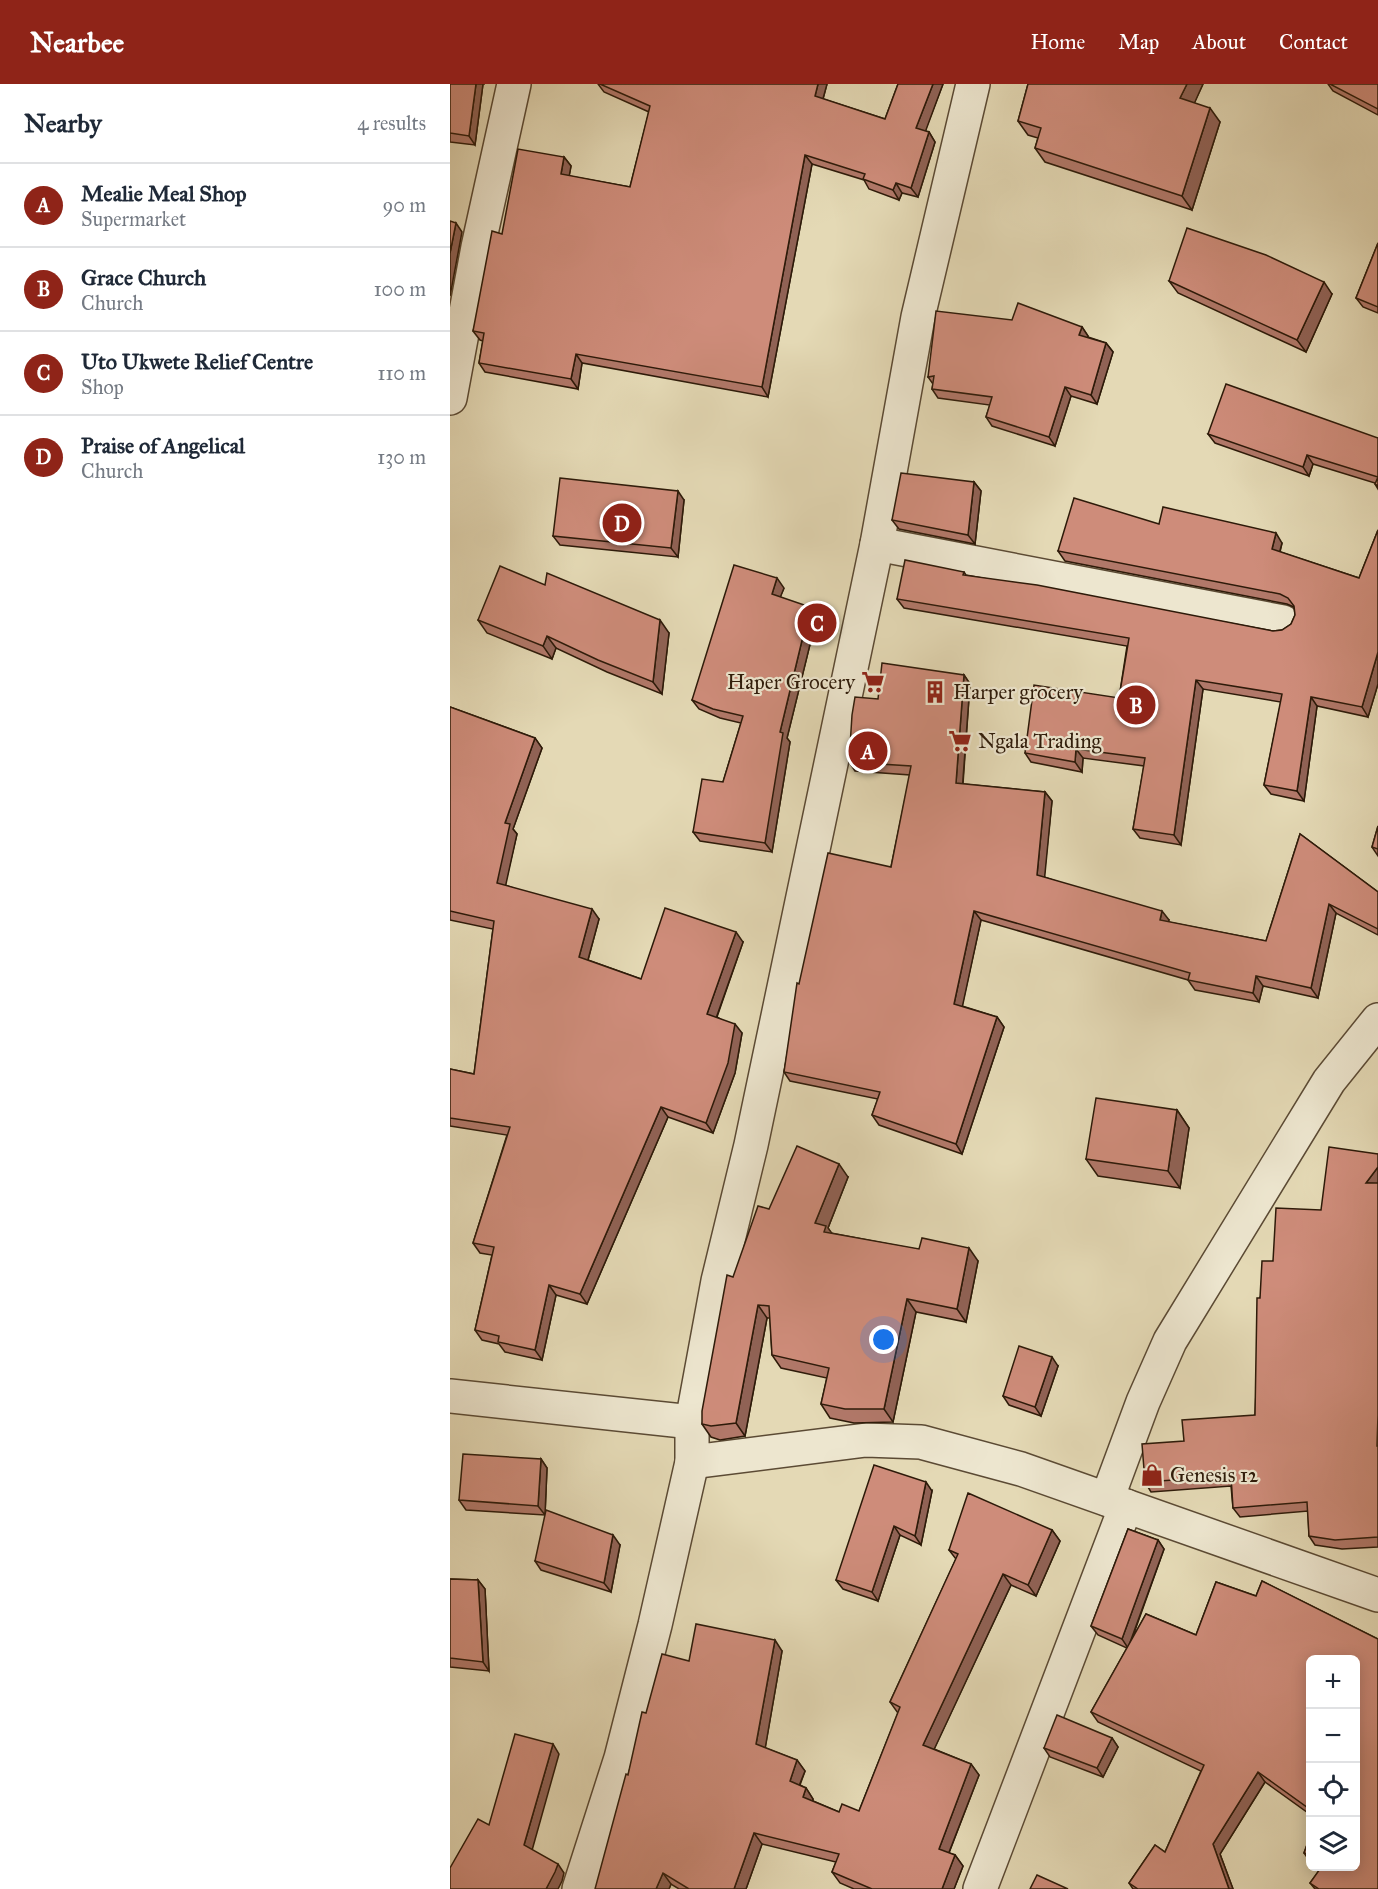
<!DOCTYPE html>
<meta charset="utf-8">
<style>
:root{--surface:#fff;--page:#f6f6f7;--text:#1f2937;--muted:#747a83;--line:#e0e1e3;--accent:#8f2418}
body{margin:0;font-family:"IM FELL Great Primer",serif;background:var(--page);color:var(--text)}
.controls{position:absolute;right:18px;bottom:18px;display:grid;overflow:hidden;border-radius:9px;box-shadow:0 3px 15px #0003}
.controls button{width:54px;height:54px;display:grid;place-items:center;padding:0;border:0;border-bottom:2px solid var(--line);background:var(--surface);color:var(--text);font:30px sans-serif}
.you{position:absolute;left:434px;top:1256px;width:21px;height:21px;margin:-15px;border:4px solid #fff;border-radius:50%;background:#1a73e8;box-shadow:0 0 0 9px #1a73e833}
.badge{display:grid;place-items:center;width:39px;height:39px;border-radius:50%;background:var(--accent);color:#fff;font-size:20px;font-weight:700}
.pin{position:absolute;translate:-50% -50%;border:3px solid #fff;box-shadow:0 2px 6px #0006}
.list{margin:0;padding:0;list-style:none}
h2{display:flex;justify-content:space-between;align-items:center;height:78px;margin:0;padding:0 24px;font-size:26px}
h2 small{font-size:20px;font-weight:400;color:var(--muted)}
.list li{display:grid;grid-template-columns:39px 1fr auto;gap:18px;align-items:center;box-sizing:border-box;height:84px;padding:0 24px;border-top:2px solid var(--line)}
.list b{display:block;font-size:22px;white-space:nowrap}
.list p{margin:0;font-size:20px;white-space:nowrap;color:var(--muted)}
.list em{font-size:20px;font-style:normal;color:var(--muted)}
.icon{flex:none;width:33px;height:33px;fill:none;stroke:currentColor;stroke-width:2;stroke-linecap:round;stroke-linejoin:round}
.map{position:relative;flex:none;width:928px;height:1805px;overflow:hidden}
header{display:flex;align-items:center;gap:36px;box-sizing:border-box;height:84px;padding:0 30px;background:var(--accent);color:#fff}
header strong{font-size:28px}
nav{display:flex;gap:33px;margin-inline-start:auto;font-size:21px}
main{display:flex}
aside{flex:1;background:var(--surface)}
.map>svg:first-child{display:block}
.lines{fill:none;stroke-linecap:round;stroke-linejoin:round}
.street-casing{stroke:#5b4a34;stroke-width:36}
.street{stroke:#ede6cf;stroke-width:33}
.wall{fill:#b17869;stroke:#2d1a09;stroke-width:1.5}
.shaded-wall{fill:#906255;stroke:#2d1a09;stroke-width:1.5}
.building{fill:#ce8c7a;stroke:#2d1a09;stroke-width:1.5}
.labels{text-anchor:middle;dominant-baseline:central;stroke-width:4.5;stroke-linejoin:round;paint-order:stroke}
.poi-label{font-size:21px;fill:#2d1a09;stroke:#ede6cf;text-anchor:start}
</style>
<header>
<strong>Nearbee</strong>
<nav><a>Home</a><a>Map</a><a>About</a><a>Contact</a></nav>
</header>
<main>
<aside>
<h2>Nearby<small>4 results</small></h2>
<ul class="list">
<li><span class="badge">A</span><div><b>Mealie Meal Shop</b><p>Supermarket</p></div><em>90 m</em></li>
<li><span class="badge">B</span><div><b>Grace Church</b><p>Church</p></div><em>100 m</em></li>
<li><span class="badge">C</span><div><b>Uto Ukwete Relief Centre</b><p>Shop</p></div><em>110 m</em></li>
<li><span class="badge">D</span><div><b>Praise of Angelical</b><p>Church</p></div><em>130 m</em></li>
</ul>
</aside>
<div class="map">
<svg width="928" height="1805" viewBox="0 0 928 1805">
<rect width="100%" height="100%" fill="#e4d9b5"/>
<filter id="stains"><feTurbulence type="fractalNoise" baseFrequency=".00333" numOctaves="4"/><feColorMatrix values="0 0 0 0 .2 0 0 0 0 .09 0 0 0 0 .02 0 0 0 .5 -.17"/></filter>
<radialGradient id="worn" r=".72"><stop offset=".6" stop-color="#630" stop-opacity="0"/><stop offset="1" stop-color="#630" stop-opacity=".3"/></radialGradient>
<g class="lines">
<g class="street-casing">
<g id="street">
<polyline points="523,0 468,233 427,460 301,1061 268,1197 242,1338 242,1378 416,1356 471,1358 571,1385 928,1511"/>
<polyline points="0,314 28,163 64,0"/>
<polyline points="427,460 833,538"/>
<polyline points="0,1312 242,1338"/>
<polyline points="657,1415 693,1318 720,1257 879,997 928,936"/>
<polyline points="129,1805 171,1674 205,1541 242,1378"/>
<polyline points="530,1805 676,1422"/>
</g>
</g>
<use href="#street" class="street"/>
</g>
<g class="wall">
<polygon points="0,0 35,0 33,0 25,61 0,58"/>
<polygon points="148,0 377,0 373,15 435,35 448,0 493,0 475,47 479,48 485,58 468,113 452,109 449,116 419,105 414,96 362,80 318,313 132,279 128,305 35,288 29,279 33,257 30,256 23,247 52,150 114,73 121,82 119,92 180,103 199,28 154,8"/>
<polygon points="578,0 753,0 744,19 770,38 742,126 595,78 585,64 588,54 578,51 568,37"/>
<polygon points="878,0 928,0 928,31 883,7"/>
<polygon points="928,159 928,229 913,223 906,214"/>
<polygon points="719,197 882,210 856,268 728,209"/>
<polygon points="632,243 638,252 638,253 656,259 663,268 647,320 621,312 605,362 542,342 536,333 540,321 488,314 482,305 483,300 478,293"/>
<polygon points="758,350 928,354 928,405 925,400 925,399 863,380 859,392 765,359"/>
<polygon points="524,398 531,407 525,460 449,445 442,436"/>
<polygon points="234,416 228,473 110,461 103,452"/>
<polygon points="709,440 832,459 830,468 909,494 928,446 928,600 918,633 867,622 854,717 821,710 814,701 831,618 753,605 731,761 690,754 683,745 694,682 633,674 632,688 581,678 575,669 669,614 677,562 454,524 447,515 514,488 516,491 823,547 832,546 841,540 845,531 844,523 837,520 615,477 608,467"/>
<polygon points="95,501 219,549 212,610 157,588 106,564 102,575 37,549 28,536"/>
<polygon points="334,504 330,513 367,532 337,654 340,658 322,768 250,757 243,748 273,698 291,639 270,634 249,625 242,616"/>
<polygon points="514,591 520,600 513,700 595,708 602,717 594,793 719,836 718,838 816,857 850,750 928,808 928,851 886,829 868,914 813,902 809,918 745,906 738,896 531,836 512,922 547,933 554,943 512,1070 429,1041 422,1031 428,1015 340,997 334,988 349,900 441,783 460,691 405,687 399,678 428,615"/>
<polygon points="0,623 85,654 92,664 63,745 67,750 55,801 149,835 138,876 191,895 293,858 267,933 292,949 285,989 263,1049 218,1033 137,1220 106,1211 92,1276 55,1268 49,1260 32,1256 25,1246 42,1171 30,1169 23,1159 57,1051 0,1042 0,985 24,990 43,845 0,836"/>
<polygon points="928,742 928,772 922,763"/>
<polygon points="727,1026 739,1044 730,1104 648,1092 636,1075"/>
<polygon points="928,1070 928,1463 892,1465 865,1461 859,1452 858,1427 790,1433 783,1424 781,1402 701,1408 695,1398 734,1357 805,1331 810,1214 823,1177 871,1126"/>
<polygon points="398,1093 378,1144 381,1149 528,1177 516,1238 466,1228 443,1338 404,1339 380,1334 371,1320 377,1294 331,1284 322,1271 320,1234 317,1234 295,1352 270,1356 261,1353 252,1340 319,1125"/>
<polygon points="608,1282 591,1332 559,1321 553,1312"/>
<polygon points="91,1375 97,1384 95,1431 16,1426 9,1416"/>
<polygon points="482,1407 471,1461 450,1451 428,1517 393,1505 386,1496"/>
<polygon points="678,1445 708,1456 714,1465 682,1555 696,1530 746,1551 766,1498 806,1512 812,1497 928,1555 928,1805 865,1805 860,1799 872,1783 871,1782 906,1782 906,1575 861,1575 861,1731 815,1698 770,1770 783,1805 683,1805 679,1799 705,1761 715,1768 751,1687 648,1638 641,1628 677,1564 648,1551 641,1542"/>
<polygon points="602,1446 610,1457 586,1512 561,1501 484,1665 521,1680 529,1691 499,1769 505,1771 513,1782 504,1805 404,1805 390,1799 382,1788 386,1778 312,1760 296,1805 229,1805 221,1800 219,1805 178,1691 196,1629 239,1577 332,1567 315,1664 347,1676 355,1687 350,1701 356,1704 363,1715 363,1717 389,1728 409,1727 448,1629 440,1618 506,1475 499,1466"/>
<polygon points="170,1461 161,1508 91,1486 85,1477"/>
<polygon points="0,1495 28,1496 35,1505 39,1587 0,1583"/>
<polygon points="662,1654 668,1663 653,1693 600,1673 594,1664"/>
<polygon points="861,1750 861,1779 854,1769"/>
</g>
<g class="shaded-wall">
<polygon points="26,0 33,0 25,61 19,52"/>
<polygon points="368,0 377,0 371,22 365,12"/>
<polygon points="483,0 493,0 473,54 466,44"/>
<polygon points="737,0 753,0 740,29 730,14"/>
<polygon points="760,24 770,38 742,126 732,112"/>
<polygon points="479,48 485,58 468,113 461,104"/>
<polygon points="355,71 362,80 318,313 312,303"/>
<polygon points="114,73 121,82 118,99 111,90"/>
<polygon points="446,99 452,109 449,116 443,106"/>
<polygon points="6,139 12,148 0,212 0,169"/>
<polygon points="874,198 882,210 856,268 847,256"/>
<polygon points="632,243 638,252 635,260 629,251"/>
<polygon points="656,259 663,268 647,320 641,311"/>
<polygon points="126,270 132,279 128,305 121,295"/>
<polygon points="615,303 621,312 605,362 599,353"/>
<polygon points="857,371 863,380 859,392 853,383"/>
<polygon points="524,398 531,407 525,460 518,451"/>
<polygon points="228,407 234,416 228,473 221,464"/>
<polygon points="826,449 832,459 828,474 822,465"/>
<polygon points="327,494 334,504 328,519 322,510"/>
<polygon points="360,523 367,532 337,654 340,658 322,768 315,759 330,648"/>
<polygon points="210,536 219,549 212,610 203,598"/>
<polygon points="97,552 106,564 102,575 93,562"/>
<polygon points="928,568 928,600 918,633 912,623"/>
<polygon points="514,591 520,600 512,708 506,699"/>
<polygon points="746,596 753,605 731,761 724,751"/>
<polygon points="861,613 867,622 854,717 847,707"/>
<polygon points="85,654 92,664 63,745 67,750 54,809 47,799 55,739"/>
<polygon points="626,665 633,674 632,688 625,678"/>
<polygon points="595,708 602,717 594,800 587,791"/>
<polygon points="879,820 886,829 868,914 861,904"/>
<polygon points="142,825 149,835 136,883 129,873"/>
<polygon points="524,827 531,836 511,929 504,920"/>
<polygon points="712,827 719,836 716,845 710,836"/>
<polygon points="286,848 293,858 264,940 257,930"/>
<polygon points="806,892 813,902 809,918 803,909"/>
<polygon points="547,933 554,943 512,1070 506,1060"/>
<polygon points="285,940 292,949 285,989 263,1049 256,1039"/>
<polygon points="211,1023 218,1033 137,1220 130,1210"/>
<polygon points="727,1026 739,1044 730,1104 718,1087"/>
<polygon points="389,1080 398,1093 378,1144 386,1155 384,1161 365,1139"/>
<polygon points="928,1083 928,1100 916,1099"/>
<polygon points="519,1164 528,1177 516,1238 507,1225"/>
<polygon points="99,1201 106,1211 92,1276 85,1266"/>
<polygon points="457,1215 466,1228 443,1338 434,1325"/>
<polygon points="308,1221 317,1234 295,1352 286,1339"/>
<polygon points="602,1273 608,1282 591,1332 585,1323"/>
<polygon points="91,1375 97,1384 95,1431 88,1422"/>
<polygon points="476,1398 482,1407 471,1461 465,1452"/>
<polygon points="444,1442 450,1451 428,1517 422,1508"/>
<polygon points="602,1446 610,1457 586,1512 578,1501"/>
<polygon points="163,1451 170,1461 161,1508 154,1499"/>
<polygon points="708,1456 714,1465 678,1564 672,1555"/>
<polygon points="553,1490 561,1501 481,1672 473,1661"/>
<polygon points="28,1496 35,1505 39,1587 33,1578"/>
<polygon points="325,1556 332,1567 314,1671 306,1660"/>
<polygon points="662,1654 668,1663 653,1693 647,1684"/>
<polygon points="103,1660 109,1670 81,1770 74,1761"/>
<polygon points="347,1676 355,1687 347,1707 340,1697"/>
<polygon points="521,1680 529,1691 496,1776 489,1765"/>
<polygon points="808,1688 815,1698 770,1770 783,1805 779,1805 763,1760"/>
<polygon points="356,1704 363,1715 360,1724 353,1713"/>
<polygon points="304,1749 312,1760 296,1805 284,1805"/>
<polygon points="505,1771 513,1782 504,1805 492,1805"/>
<polygon points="108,1780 114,1789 112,1797 108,1805 96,1805"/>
<polygon points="213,1789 221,1800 219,1805 206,1805"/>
</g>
<g class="building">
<polygon points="0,0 26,0 19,52 0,49"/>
<polygon points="150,0 368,0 365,12 435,35 448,0 483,0 466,44 479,48 461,104 446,99 443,106 413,95 415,90 355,71 312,303 126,270 121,295 29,279 34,249 23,247 42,147 52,150 68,65 114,73 111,90 180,103 200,22"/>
<polygon points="578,0 737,0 730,14 760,24 732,112 585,64 591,44 568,37"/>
<polygon points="880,0 928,0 928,25"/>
<polygon points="0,137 6,139 0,169"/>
<polygon points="737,144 816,171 874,198 847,256 719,197"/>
<polygon points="928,159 928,223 906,214"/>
<polygon points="568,219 632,243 629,251 656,259 641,311 615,303 599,353 536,333 542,313 482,305 484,292 478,293 486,227 562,236"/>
<polygon points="776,300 928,354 928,402 925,400 928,393 857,371 853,383 758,350"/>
<polygon points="451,389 524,398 518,451 442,436"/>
<polygon points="110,394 228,407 221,464 103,452"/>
<polygon points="624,414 709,440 713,423 826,449 822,465 909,494 928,446 928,568 912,623 861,613 847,707 814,701 832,610 746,596 724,751 683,745 695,674 626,665 625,678 575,669 584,601 669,614 679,554 447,515 455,476 514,488 513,491 587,501 823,547 832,546 841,540 845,531 844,522 838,514 830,510 608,467"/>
<polygon points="284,481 327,494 322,510 360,523 330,648 333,649 315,759 243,748 252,695 273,698 293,632 263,625 242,616"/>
<polygon points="50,482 95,501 97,489 210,536 203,598 148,576 97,552 93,562 28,536"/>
<polygon points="432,579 514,591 506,699 595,708 587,791 712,827 710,836 816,857 850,750 928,808 928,845 879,820 861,904 806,892 803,909 738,896 740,889 524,827 504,920 547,933 506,1060 422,1031 430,1008 334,988 347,899 349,900 378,769 441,783 461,682 399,678 402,631 405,613 428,615"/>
<polygon points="0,623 85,654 55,739 60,740 47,799 142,825 129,873 191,895 215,824 286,848 257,930 285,940 278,979 256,1039 211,1023 130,1210 99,1201 85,1266 48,1258 49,1252 25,1246 44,1163 23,1159 60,1043 0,1034 0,985 24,990 44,837 0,827"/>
<polygon points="928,742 928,765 922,763"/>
<polygon points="646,1014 727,1026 718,1087 636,1075"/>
<polygon points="347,1062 389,1080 365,1139 376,1142 374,1148 469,1165 472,1154 519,1164 507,1225 457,1215 434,1325 395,1325 371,1320 379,1284 322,1271 319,1222 308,1221 286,1339 261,1342 252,1340 252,1327 277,1191 283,1193 308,1122 319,1125"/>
<polygon points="879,1063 928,1070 928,1083 916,1099 928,1099 928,1331 927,1362 928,1362 928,1453 885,1456 859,1452 857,1418 783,1424 781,1392 695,1398 692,1360 734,1357 732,1336 805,1331 807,1214 810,1214 812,1177 823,1177 826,1124 871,1126"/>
<polygon points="569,1262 602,1273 585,1323 553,1312"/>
<polygon points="13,1370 91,1375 88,1422 9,1416"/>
<polygon points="424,1381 476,1398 465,1452 444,1442 422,1508 386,1496"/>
<polygon points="518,1409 602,1446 578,1501 553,1490 473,1661 521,1680 489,1765 505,1771 492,1805 422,1805 382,1788 389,1770 304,1749 284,1805 239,1805 213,1789 206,1805 145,1805 176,1690 178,1691 192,1628 196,1629 212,1570 239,1577 246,1540 325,1556 306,1660 347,1676 340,1697 356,1704 353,1713 389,1728 392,1720 409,1727 450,1623 440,1618 508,1470 499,1466"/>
<polygon points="96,1426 163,1451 154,1499 85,1477"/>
<polygon points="678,1445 708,1456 672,1555 641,1542"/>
<polygon points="0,1495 28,1496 33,1578 0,1574"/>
<polygon points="812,1497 928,1555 928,1805 869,1805 860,1799 872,1782 906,1782 906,1575 861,1575 861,1726 808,1688 763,1760 779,1805 688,1805 679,1799 705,1761 715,1768 754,1681 641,1628 696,1530 746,1551 766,1498 806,1512"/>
<polygon points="607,1631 662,1654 647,1684 594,1664"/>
<polygon points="65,1650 103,1660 74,1761 108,1780 105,1788 96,1805 0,1805 0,1784 28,1735 39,1741"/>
<polygon points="861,1750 861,1771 854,1769"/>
<polygon points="587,1791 618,1805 580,1805"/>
</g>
<defs>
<g id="supermarket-bare" transform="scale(1.8)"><path d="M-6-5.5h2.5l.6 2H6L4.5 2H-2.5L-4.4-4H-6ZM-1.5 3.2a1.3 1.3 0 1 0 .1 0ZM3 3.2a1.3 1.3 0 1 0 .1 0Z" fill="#8f2418" stroke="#ede6cf" stroke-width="2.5" paint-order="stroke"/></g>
<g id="building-bare" transform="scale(1.8)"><path d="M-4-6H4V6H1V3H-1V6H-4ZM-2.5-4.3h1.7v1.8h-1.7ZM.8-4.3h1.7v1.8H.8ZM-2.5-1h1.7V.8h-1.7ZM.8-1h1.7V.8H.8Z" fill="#8f2418" stroke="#ede6cf" stroke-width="2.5" paint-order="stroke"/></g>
<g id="shop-bare" transform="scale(1.8)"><path d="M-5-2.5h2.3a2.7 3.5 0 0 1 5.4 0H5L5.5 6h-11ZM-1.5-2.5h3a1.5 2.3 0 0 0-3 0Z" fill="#8f2418" stroke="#ede6cf" stroke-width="2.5" paint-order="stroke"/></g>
</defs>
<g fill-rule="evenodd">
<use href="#supermarket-bare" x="423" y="598"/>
<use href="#building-bare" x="485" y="608"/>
<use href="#supermarket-bare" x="510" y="657"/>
<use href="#shop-bare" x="702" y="1391"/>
</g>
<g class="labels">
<g class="poi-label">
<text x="405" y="598" text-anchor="end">Haper Grocery</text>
<text x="503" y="608">Harper grocery</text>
<text x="528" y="657">Ngala Trading</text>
<text x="720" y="1391">Genesis 12</text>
</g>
</g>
<rect width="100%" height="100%" filter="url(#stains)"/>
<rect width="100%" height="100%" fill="url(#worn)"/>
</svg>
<div class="controls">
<button>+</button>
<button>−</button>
<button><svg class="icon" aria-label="locate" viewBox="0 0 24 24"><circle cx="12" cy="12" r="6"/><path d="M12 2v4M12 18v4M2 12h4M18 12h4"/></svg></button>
<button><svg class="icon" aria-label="layers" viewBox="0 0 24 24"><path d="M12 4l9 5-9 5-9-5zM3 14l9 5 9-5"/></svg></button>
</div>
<div class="you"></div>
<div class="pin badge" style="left:418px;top:667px">A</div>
<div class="pin badge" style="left:686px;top:621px">B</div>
<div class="pin badge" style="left:367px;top:539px">C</div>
<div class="pin badge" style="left:172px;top:439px">D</div>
</div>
</main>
